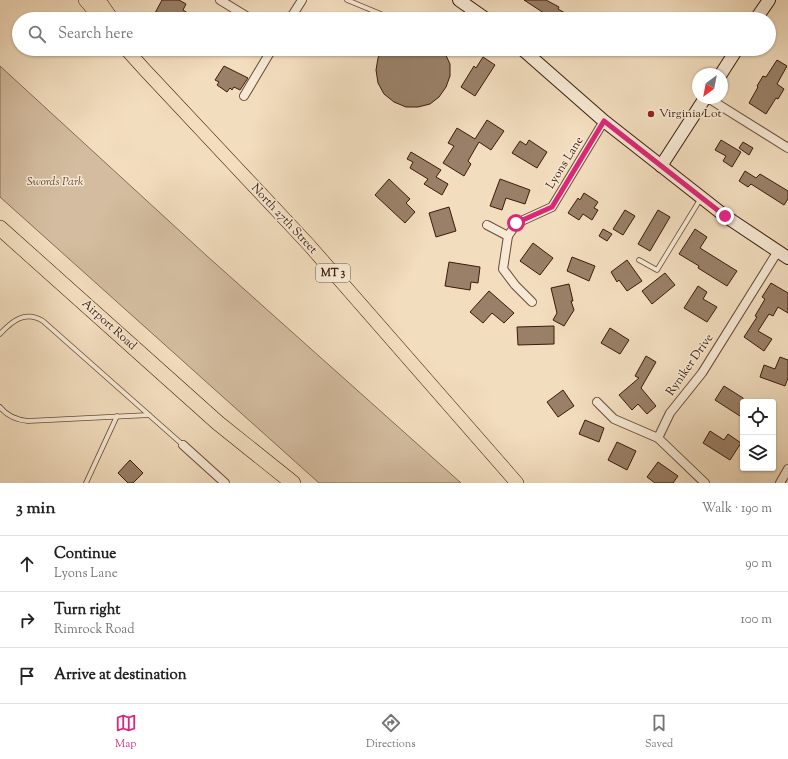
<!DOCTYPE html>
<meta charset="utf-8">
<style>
:root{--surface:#fff;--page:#f6f6f6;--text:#222;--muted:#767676;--line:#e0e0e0;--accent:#db2777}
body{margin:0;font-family:"Sorts Mill Goudy",serif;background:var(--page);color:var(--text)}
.controls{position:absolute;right:12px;bottom:12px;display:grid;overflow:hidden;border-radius:4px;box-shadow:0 1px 3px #0004}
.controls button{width:36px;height:36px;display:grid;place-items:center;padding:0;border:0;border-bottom:1px solid var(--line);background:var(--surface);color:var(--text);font:20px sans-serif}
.compass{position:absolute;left:692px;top:68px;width:36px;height:36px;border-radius:50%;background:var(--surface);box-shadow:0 1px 3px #0004;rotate:212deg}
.stop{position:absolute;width:12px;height:12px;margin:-9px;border:3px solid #db2777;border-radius:50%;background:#fff}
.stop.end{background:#db2777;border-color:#fff;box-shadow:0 1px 4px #0008}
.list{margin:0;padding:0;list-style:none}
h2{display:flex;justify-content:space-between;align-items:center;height:52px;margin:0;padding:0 16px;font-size:17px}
h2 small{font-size:13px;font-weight:400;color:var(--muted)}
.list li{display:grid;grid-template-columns:26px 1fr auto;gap:12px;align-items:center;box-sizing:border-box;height:56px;padding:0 16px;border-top:1px solid var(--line)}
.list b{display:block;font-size:15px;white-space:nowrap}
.list p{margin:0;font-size:13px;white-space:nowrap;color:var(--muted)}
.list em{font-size:13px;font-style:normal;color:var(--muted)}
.icon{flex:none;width:22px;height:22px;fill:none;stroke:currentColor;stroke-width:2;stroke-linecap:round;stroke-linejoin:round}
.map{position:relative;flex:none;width:788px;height:483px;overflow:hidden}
.search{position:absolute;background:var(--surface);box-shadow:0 1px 3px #0004;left:12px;right:12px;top:12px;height:44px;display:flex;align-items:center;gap:10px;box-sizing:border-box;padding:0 14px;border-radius:22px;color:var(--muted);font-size:15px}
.sheet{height:220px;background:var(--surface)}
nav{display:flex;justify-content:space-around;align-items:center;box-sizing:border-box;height:56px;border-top:1px solid var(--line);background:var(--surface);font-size:11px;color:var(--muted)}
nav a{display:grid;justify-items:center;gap:2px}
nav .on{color:var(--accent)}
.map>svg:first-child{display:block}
.green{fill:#d3bc9f;stroke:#866c54}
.building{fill:#9a8068;stroke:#3a1b0a}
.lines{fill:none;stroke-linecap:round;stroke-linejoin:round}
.lane-casing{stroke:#684c37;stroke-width:5.5}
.street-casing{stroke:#684c37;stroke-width:10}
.secondary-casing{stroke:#3a1b0a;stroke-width:14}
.primary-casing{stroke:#3a1b0a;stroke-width:14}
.highway-casing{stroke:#3a1b0a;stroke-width:16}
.lane{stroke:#f7e9d5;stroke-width:4}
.street{stroke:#f7e9d5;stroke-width:8}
.secondary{stroke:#f7e9d5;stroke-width:12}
.primary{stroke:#f2ddbe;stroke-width:13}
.highway{stroke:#f2ddbe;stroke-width:15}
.route{stroke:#db2777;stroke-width:5}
.poi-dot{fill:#8f2418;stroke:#f7e9d5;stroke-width:1.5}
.labels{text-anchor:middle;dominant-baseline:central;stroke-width:3;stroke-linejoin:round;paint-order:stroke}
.shield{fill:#f7e9d5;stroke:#735947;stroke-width:1}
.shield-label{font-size:11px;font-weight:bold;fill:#3a1b0a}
.poi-label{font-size:12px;fill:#3a1b0a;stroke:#f7e9d5;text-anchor:start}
.street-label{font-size:12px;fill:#3a1b0a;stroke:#f7e9d5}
.park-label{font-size:12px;font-style:italic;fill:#684b37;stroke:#f7e9d5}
</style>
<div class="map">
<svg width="788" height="483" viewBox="0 0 788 483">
<rect width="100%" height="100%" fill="#f2ddbe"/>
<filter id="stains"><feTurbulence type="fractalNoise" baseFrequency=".005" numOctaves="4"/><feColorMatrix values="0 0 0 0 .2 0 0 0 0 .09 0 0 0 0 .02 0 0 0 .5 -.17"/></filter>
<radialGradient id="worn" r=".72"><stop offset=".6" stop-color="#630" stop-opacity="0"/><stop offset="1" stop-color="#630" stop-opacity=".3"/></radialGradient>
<polygon class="green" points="0,66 207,256 461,483 319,483 0,197"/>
<g class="building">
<polygon points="162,0 179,0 186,4 183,10 197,19 172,19 165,15 164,18 155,13"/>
<polygon points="524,0 546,0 559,7 558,9 565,13 561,19 553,19"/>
<polygon points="382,49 443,49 450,64 450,76 446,87 439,97 430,104 418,107 406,107 394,102 384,94 378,83 376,70 378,58"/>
<polygon points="483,57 495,65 475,96 461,87 474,66 476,68"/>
<polygon points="777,60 787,66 777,84 784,89 778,99 776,98 766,114 749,103 758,87 757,86 763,76 766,77"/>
<polygon points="224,66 248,78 240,90 234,87 232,90 230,88 227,92 217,85 219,82 215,80"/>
<polygon points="487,120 504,131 491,150 479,142 468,161 471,164 464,176 443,163 454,146 448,143 457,128 475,139"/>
<polygon points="529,140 547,152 537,168 512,153 520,141 526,145"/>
<polygon points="721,140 741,152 732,167 723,161 726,156 715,150"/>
<polygon points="743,142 753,148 749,155 739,148"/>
<polygon points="411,152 441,170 436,177 448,184 442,195 424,184 428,179 410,168 413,162 407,159"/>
<polygon points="745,171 756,178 760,174 788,191 788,199 784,205 751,184 748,187 739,181"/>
<polygon points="389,179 410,199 406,203 415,212 405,223 375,195"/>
<polygon points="500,179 530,190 525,204 506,198 502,210 490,206"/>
<polygon points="584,193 598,202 594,208 598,210 592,220 583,214 579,220 568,213 578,198 580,200"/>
<polygon points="449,207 456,231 436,237 429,213"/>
<polygon points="625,210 635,216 623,235 613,229"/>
<polygon points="658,210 670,217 650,251 638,244"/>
<polygon points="603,229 612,234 607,241 599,236"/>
<polygon points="695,229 707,237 700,248 737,271 727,286 698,268 699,266 679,254"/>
<polygon points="533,243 553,258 540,275 520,261"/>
<polygon points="572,257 595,266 589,281 567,271"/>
<polygon points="627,260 642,281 627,291 619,280 617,282 611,272"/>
<polygon points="449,262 480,267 478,283 471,282 470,290 445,286"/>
<polygon points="665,273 675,285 652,304 642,291"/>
<polygon points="771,283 788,293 788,313 778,307 773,316 769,314 758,331 772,339 764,351 744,337 757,317 755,316 765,299 762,297"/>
<polygon points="569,284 573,301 571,301 574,310 564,326 553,320 557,313 551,288"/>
<polygon points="698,286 707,292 703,299 717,307 707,322 684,308"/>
<polygon points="489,291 514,313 504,323 492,313 483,323 470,312"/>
<polygon points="554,326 554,344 518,345 517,327"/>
<polygon points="610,328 629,340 620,354 601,343"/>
<polygon points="646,356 656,362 641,388 656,406 647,414 638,404 632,410 619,395 639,378 635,376"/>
<polygon points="780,357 788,360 788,378 785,386 760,377 764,365 775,369"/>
<polygon points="724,386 743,398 743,418 715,400"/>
<polygon points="563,390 574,406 558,417 547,402"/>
<polygon points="585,420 604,428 599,442 579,434"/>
<polygon points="710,431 724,440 728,434 741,443 730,460 703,443"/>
<polygon points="617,442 636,451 627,470 608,460"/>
<polygon points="130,460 143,473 133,483 128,483 118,473"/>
<polygon points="658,462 678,476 673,483 655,483 647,477"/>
</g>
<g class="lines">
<g class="lane-casing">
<g id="lane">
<polyline points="347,0 393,19"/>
<polyline points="456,49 461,52 464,49"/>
<polyline points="639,260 657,270 701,198"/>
<path d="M0,334C12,321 25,310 43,321L183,445"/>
<path d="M0,407C7,416 17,420 28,421L149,415"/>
<polyline points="86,483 117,416"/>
</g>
</g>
<g class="street-casing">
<g id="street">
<polyline points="220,0 251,19"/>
<polyline points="290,19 302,0"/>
<polyline points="244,96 272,49"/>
<polyline points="708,98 788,148"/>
<polyline points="487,225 508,236"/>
<polyline points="532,302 515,285 503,269 508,236 517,223 552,207 604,121"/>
<polyline points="597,402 614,419 658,438"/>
<polyline points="183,445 225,483"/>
<polyline points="705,483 658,438 670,413 702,373 778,251"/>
<polyline points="780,483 788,469"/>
</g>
</g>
<g class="secondary-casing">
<g id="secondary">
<polyline points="459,0 486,19"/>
<polyline points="756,19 769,0"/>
<polyline points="522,49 604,121 725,216 788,258"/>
<polyline points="721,74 737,49"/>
<polyline points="661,166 705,98"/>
</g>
</g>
<g class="primary-casing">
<g id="primary">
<polyline points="85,0 101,19"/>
<polyline points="99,0 112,19"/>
<polyline points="126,49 144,69 309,245 517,483"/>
</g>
</g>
<g class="highway-casing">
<polyline id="highway" points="0,228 218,423 293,483"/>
</g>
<use href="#lane" class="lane"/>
<use href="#street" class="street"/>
<use href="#secondary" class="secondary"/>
<use href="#primary" class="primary"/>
<use href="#highway" class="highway"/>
</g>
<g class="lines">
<polyline class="route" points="516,223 552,207 604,121 725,216"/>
</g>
<circle class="poi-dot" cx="651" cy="114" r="4"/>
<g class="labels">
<rect class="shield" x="316" y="264" width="34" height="18" rx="3"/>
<g class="shield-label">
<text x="333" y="273">MT 3</text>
</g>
<g class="poi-label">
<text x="659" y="114">Virginia Lot</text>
</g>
<g class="street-label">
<text transform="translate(565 163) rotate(-58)">Lyons Lane</text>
<text transform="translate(284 219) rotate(47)">North 27th Street</text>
<text transform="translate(109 325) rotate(42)">Airport Road</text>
<text transform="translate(690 365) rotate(-55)">Ryniker Drive</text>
</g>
<g class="park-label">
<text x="55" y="182">Swords Park</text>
</g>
</g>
<rect width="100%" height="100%" filter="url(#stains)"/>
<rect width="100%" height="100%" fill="url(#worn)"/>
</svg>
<div class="controls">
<button><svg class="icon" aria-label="locate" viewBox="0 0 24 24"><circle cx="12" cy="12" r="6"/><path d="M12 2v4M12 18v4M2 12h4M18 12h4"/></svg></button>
<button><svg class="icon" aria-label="layers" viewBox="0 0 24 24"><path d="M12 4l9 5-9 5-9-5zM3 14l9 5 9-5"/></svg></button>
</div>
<svg class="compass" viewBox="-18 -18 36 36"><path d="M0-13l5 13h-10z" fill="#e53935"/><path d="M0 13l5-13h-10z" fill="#767676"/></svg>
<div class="stop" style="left:516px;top:223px"></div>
<div class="stop end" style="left:725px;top:216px"></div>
<div class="search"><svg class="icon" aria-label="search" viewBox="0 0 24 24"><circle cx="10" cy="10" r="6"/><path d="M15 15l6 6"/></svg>Search here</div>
</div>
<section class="sheet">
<h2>3 min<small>Walk · 190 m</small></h2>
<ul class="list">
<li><svg class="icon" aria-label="ahead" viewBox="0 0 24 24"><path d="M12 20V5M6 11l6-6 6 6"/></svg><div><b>Continue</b><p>Lyons Lane</p></div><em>90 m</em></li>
<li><svg class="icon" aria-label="right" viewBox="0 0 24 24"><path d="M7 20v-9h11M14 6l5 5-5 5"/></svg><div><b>Turn right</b><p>Rimrock Road</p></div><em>100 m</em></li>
<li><svg class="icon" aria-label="arrive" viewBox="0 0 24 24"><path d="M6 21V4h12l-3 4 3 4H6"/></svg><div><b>Arrive at destination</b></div></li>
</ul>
</section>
<nav>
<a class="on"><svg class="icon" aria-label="map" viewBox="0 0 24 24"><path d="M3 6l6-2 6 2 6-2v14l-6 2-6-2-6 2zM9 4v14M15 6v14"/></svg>Map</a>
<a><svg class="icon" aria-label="directions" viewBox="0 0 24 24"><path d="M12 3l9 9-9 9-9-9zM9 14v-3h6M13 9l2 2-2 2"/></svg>Directions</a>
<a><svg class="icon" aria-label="saved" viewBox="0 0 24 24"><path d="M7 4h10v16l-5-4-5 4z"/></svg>Saved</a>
</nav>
